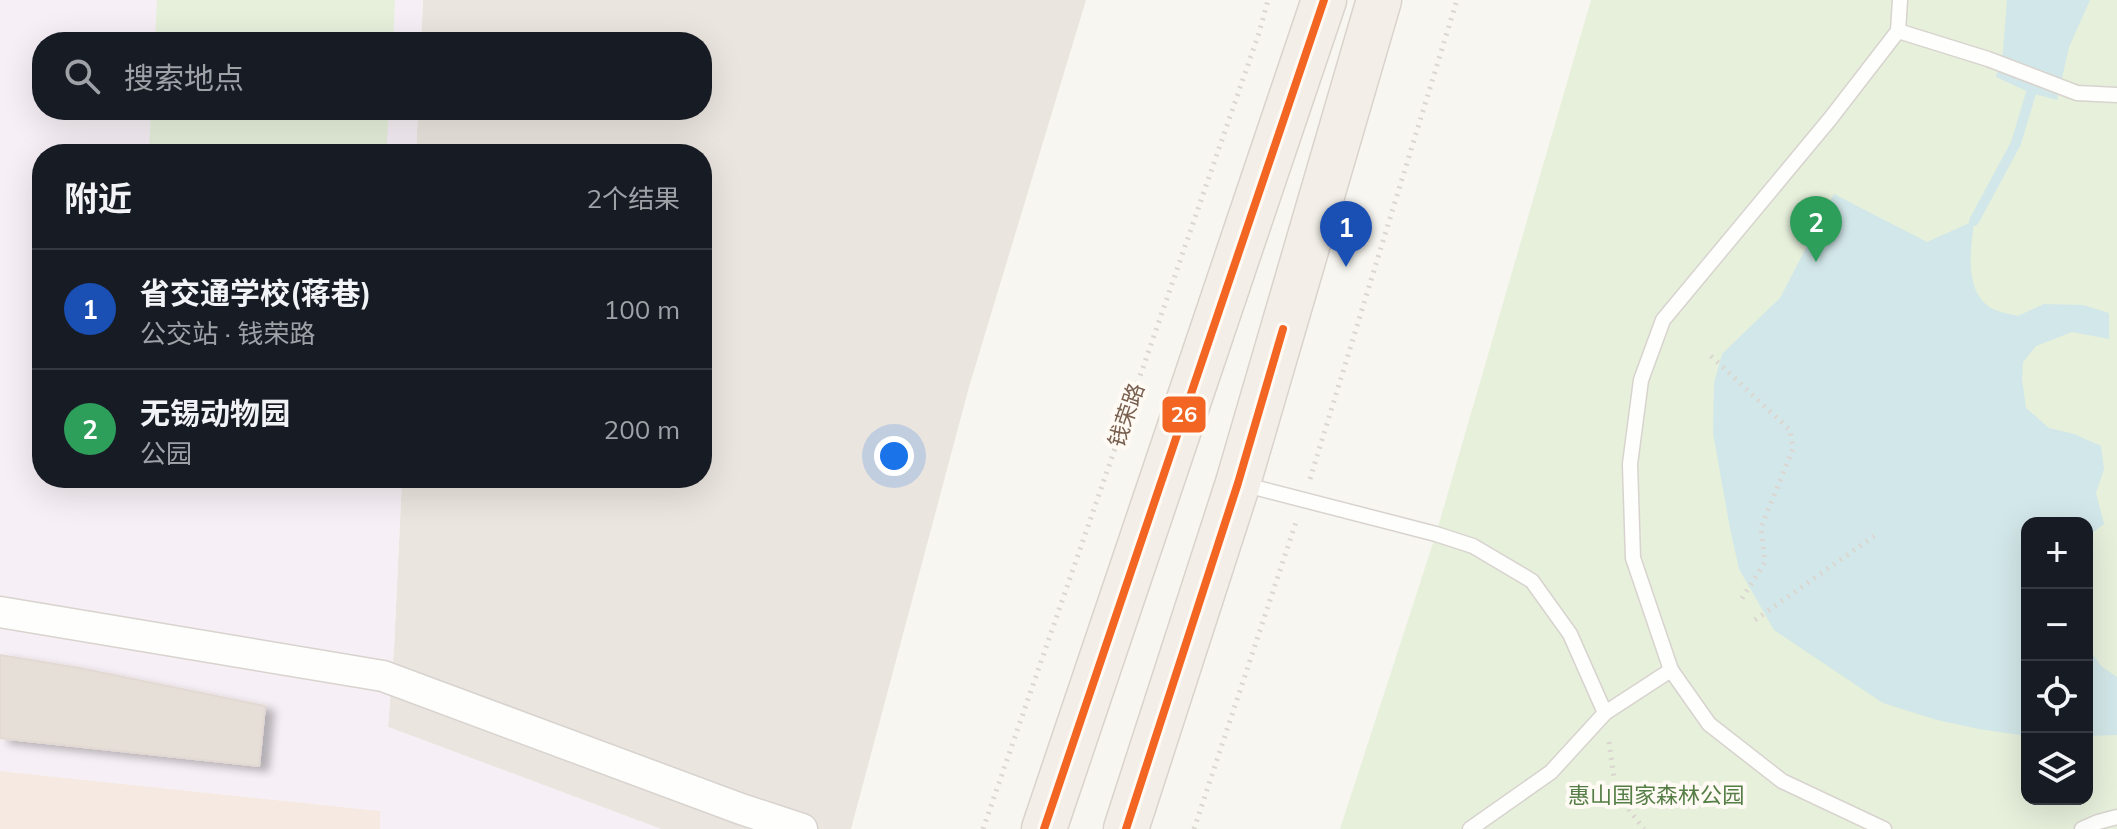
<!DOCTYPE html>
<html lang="zh">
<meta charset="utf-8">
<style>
:root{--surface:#171b24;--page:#242831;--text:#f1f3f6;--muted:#9ea1a6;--line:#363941;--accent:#a59487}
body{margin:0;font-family:Mulish,"Noto Sans SC",sans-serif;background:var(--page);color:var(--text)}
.controls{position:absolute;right:24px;bottom:24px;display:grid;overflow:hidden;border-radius:16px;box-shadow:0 8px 32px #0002}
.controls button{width:72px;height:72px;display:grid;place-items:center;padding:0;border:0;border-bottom:2px solid var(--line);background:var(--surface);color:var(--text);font:40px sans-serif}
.you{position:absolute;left:894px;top:456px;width:28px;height:28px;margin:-20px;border:6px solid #fff;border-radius:50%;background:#1a73e8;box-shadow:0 0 0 12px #1a73e833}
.badge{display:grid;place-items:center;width:52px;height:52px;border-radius:50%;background:var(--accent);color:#fff;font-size:26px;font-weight:700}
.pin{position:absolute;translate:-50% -66px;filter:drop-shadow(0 2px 4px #0008)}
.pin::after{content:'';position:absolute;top:42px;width:28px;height:24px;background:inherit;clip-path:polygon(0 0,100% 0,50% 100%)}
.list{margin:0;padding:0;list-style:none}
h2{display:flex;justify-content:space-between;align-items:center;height:104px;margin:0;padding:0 32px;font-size:34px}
h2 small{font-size:26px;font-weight:400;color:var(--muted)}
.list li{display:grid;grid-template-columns:52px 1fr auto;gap:24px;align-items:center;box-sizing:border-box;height:120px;padding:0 32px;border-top:2px solid var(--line)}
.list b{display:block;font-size:30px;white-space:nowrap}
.list p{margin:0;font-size:26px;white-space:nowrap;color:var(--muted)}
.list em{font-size:26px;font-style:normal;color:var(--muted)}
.icon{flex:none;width:44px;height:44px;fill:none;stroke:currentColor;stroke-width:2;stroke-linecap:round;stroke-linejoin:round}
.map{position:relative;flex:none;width:2117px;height:829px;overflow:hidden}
.search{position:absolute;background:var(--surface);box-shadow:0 8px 32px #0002;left:32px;top:32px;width:680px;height:88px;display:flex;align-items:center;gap:20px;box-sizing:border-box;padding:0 28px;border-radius:32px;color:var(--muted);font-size:30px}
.panel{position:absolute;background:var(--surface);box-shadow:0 8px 32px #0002;left:32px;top:144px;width:680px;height:344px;border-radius:32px}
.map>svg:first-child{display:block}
.commercial{fill:#f5e9e2}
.industrial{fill:#ebe5df}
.education{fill:#f6eff5}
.green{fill:#e6f0db;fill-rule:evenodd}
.water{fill:#d2e7e9}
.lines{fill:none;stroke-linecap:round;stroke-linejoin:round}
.stream{stroke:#d2e7e9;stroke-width:10}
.building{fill:#e5dfd7;stroke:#e2dad2;stroke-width:2;filter:url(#shadow)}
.service-casing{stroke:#d8d3ce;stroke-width:17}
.minor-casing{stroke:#d8d3ce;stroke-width:33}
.primary-casing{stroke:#dad2cc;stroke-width:47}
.path{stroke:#dbd6d0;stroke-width:5;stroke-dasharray:2 6;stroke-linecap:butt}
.service{stroke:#fefefd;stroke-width:14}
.minor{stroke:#fefefd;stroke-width:30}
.primary{stroke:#f3efe8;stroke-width:44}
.bus-1-casing{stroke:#fffaf3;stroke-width:14}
.bus-1{stroke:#f26522;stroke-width:8}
.labels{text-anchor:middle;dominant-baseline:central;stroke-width:8;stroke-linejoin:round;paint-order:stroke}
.street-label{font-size:22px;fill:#785f4f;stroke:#fffaf3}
.park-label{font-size:22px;fill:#557e46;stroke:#fffaf3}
.line-badge{stroke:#fffaf3;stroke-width:3}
.badge-label{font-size:22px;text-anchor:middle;font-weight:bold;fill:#fff}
</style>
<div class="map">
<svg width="2117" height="829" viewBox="0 0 2117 829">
<defs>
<filter id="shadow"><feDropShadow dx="9" dy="5" stdDeviation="4" flood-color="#0004"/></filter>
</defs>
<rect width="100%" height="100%" fill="#f8f6f0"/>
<polygon class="commercial" points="0,771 381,811 380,829 0,829"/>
<polygon class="industrial" points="423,0 1086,0 969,387 851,829 661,829 388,727 394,648 402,478 702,478 702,154 416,154 418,110 702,110 702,42 421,42"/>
<polygon class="education" points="0,0 423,0 421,42 42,42 42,110 418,110 416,154 42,154 42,478 402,478 394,648 388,727 661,829 380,829 380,811 0,771"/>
<g class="green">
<polygon points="157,0 395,0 393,42 155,42"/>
<path d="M1591,0H2117V829H1340L1436,534ZM2027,523H2087V799H2027Z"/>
<polygon points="151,110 389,110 386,154 149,154"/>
</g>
<g class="water">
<polygon points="2007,0 2090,0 2069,47 2057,100 2031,93 1996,77 2003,52"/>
<path d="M1834,194L1927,242L1974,221C1971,249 1963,293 1993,309C2001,313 2011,314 2018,316L2044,304L2083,305L2109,313V339L2072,332L2036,346L2023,362L2022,379L2026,408L2049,428L2074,434L2101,446L2104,469L2096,493L2104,524L2087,537V523H2027V736L1979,729L1937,720L1883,703L1774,630L1739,569L1730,528L1713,433L1714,383L1722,354L1780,298Z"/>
<polygon points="2087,646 2101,666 2117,677 2117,735 2087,736"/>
</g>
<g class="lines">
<polyline class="stream" points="1974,221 2016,143 2031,93"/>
</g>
<polygon class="building" points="0,655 79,668 265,706 259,766 0,738"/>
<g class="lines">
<g class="service-casing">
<g id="service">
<polyline points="1898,31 1988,59 2077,93 2117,95"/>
<polyline points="1242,484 1436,534 1473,546 1532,581 1570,634 1605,713"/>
<polyline points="1671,670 1709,724 1782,781 1884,829"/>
<polyline points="1470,829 1551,772 1605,713 1671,670 1633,558 1630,464 1641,380 1663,320 1830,119 1898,31 1900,0"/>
<polyline points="2082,829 2098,822 2117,817"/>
</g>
</g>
<g class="minor-casing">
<polyline id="minor" points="0,612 383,676 741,809 802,829"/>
</g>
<g class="primary-casing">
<g id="primary">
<polyline points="1044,829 1324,0"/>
<polyline points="1126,829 1238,483 1379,0"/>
</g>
</g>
<g class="path">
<polyline points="1711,356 1790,430 1793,449 1761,527 1765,562 1741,600"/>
<polyline points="1310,479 1457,0"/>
<polyline points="1755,620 1874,536"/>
<polyline points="1609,742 1616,793 1644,829"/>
<polyline points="983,829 1259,33 1268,0"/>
<polyline points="1194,829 1297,519"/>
</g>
<use href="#service" class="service"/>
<use href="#minor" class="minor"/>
<use href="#primary" class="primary"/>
<g class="bus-1-casing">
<g id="bus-1">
<polyline points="1044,829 1324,0"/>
<polyline points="1126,829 1238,483 1283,329"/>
</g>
</g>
<use href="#bus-1" class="bus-1"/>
</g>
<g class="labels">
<g class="street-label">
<text transform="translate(1126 415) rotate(-71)">钱荣路</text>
</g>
<g class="park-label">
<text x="1656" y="795">惠山国家森林公园</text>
</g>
</g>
<rect class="line-badge" x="1161" y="395" width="46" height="39" rx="8" fill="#f26522"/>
<g class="badge-label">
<text x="1184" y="422">26</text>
</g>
</svg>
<div class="controls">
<button>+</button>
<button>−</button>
<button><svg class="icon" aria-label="locate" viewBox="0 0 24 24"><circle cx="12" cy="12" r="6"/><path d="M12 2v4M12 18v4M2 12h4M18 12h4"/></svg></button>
<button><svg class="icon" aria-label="layers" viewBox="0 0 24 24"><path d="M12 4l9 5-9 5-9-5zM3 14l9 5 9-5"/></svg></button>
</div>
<div class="you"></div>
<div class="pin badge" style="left:1346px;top:267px;background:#1a4fb4">1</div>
<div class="pin badge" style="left:1816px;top:262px;background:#2e9e5b">2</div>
<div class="search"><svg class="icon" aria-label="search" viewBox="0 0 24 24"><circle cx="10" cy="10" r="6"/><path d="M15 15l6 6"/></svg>搜索地点</div>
<section class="panel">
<h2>附近<small>2个结果</small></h2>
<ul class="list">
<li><span class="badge" style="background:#1a4fb4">1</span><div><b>省交通学校(蒋巷)</b><p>公交站 · 钱荣路</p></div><em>100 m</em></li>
<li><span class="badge" style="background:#2e9e5b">2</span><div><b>无锡动物园</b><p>公园</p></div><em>200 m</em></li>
</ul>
</section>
</div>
